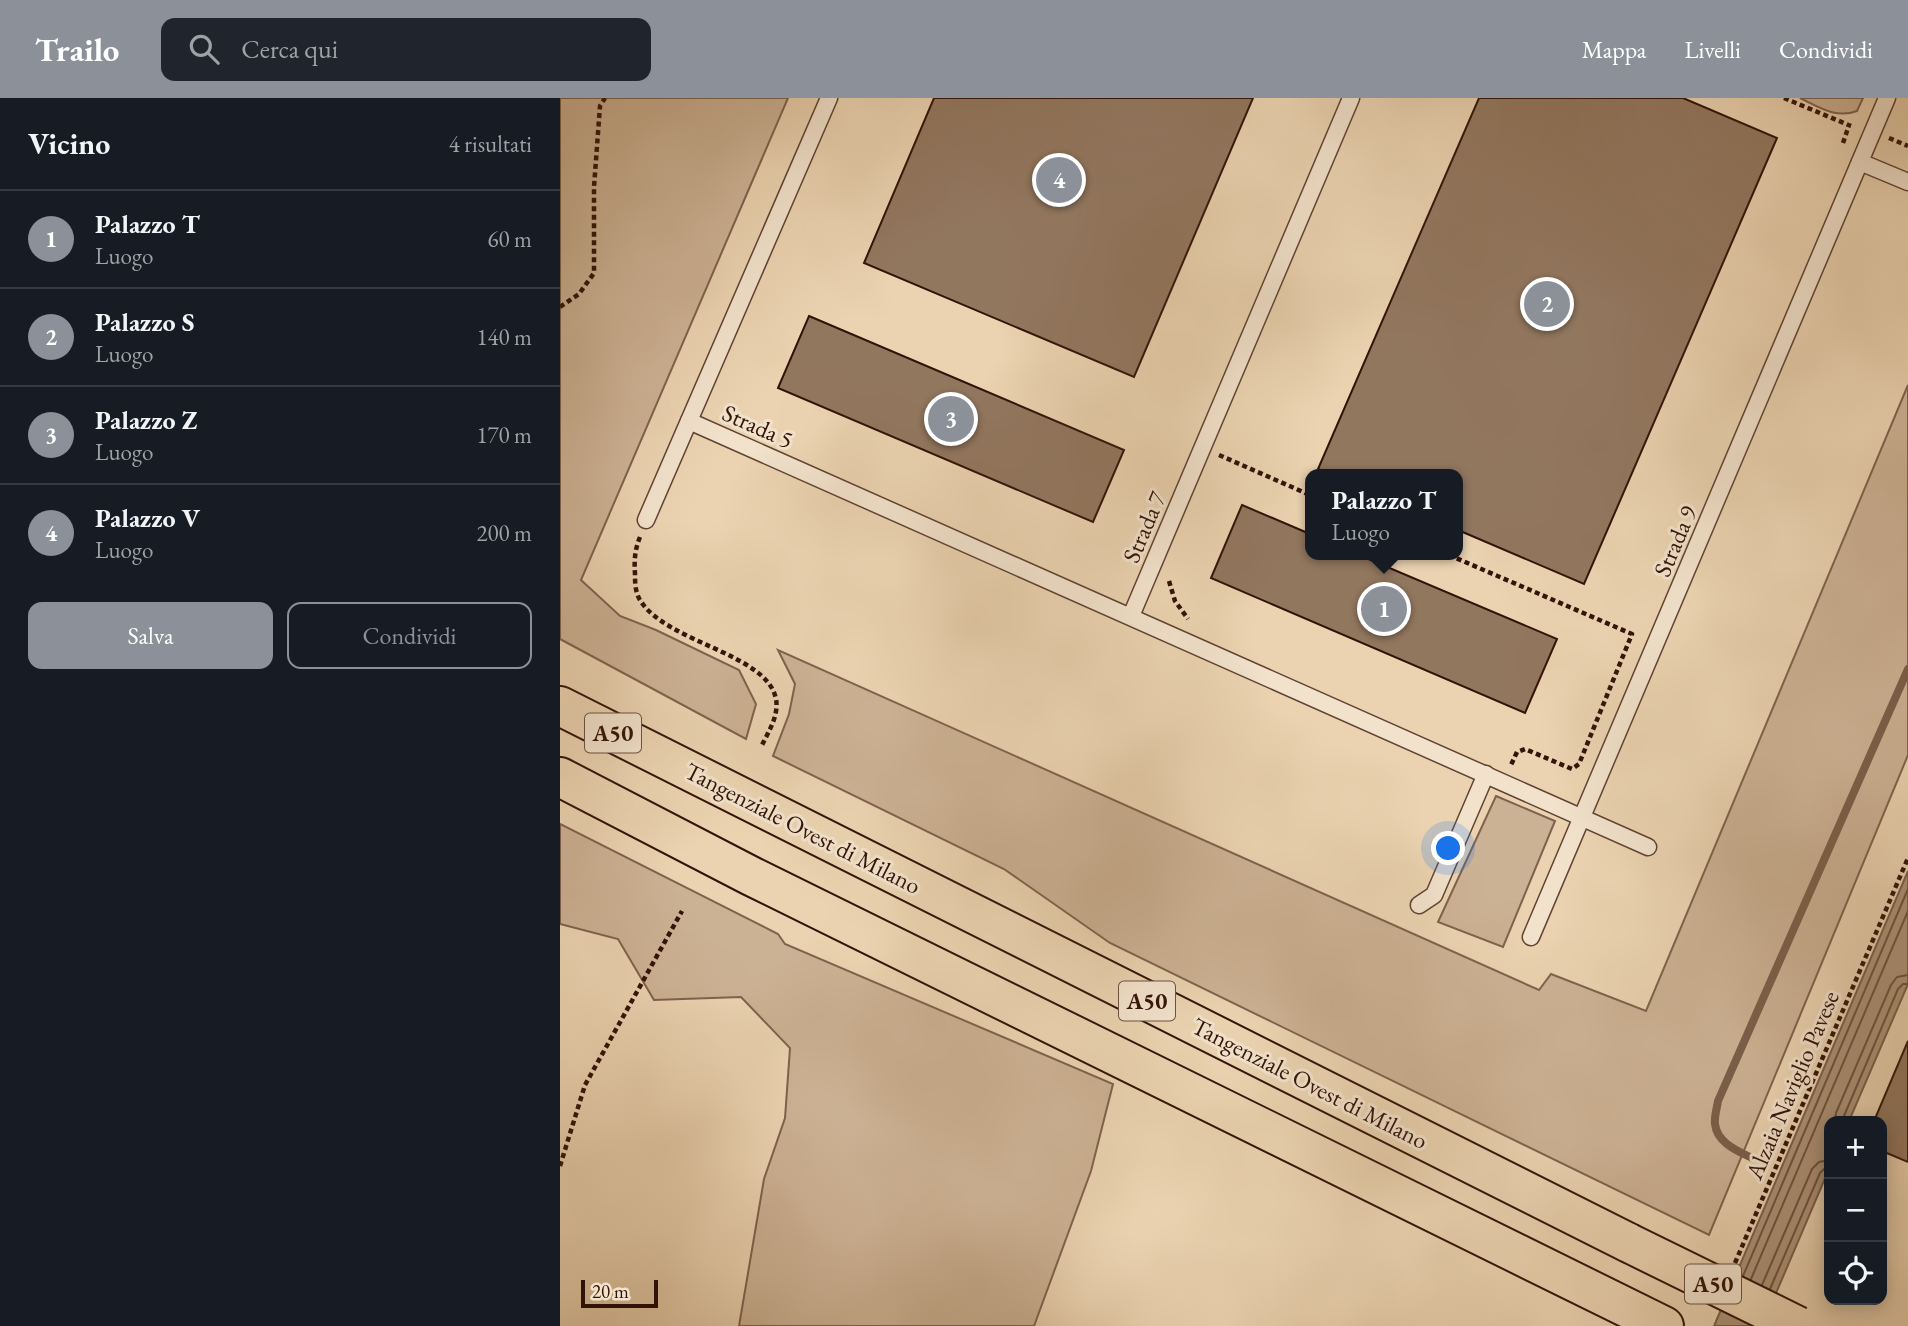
<!DOCTYPE html>
<html lang="it">
<meta charset="utf-8">
<style>
:root{--surface:#171b24;--page:#20242c;--text:#f1f3f6;--muted:#9ea1a6;--line:#363941;--accent:#8c9099}
body{margin:0;font-family:"EB Garamond",serif;background:var(--page);color:var(--text)}
.controls{position:absolute;right:21px;bottom:21px;display:grid;overflow:hidden;border-radius:14px;box-shadow:0 4px 18px #0003}
.controls button{width:63px;height:63px;display:grid;place-items:center;padding:0;border:0;border-bottom:2px solid var(--line);background:var(--surface);color:var(--text);font:35px sans-serif}
.scale{position:absolute;left:21px;bottom:18px;width:77px;box-sizing:border-box;padding-left:7px;border:4px solid #321307;border-top:0;font-size:19px;line-height:24px;white-space:nowrap;color:#321307;-webkit-text-stroke:5px #f2e2cc;paint-order:stroke}
.you{position:absolute;left:889px;top:751px;width:24px;height:24px;margin:-18px;border:5px solid #fff;border-radius:50%;background:#1a73e8;box-shadow:0 0 0 10px #1a73e833}
.badge{display:grid;place-items:center;width:46px;height:46px;border-radius:50%;background:var(--accent);color:#fff;font-size:23px;font-weight:700}
.pin{position:absolute;translate:-50% -50%;border:4px solid #fff;box-shadow:0 2px 7px #0006}
.popup{position:absolute;left:745px;top:371px;width:158px;height:91px;box-sizing:border-box;display:grid;place-content:center;border-radius:14px;background:var(--surface);filter:drop-shadow(0 2px 5px #0005);font-size:23px;white-space:nowrap;color:var(--muted)}
.popup b{font-size:26px;color:var(--text)}
.popup::after{content:'';position:absolute;left:50%;top:100%;margin-left:-14px;border:14px solid transparent;border-top-color:var(--surface)}
.list{margin:0;padding:0;list-style:none}
h2{display:flex;justify-content:space-between;align-items:center;height:91px;margin:0;padding:0 28px;font-size:30px}
h2 small{font-size:23px;font-weight:400;color:var(--muted)}
.list li{display:grid;grid-template-columns:46px 1fr auto;gap:21px;align-items:center;box-sizing:border-box;height:98px;padding:0 28px;border-top:2px solid var(--line)}
.list b{display:block;font-size:26px;white-space:nowrap}
.list p{margin:0;font-size:23px;white-space:nowrap;color:var(--muted)}
.list em{font-size:23px;font-style:normal;color:var(--muted)}
.actions{display:flex;gap:14px;padding:21px 28px}
.actions a{flex:1;padding:16px 0;border:2px solid var(--accent);border-radius:14px;text-align:center;font-size:24px;color:var(--accent)}
.actions .main{background:var(--accent);color:#fff}
.icon{flex:none;width:38px;height:38px;fill:none;stroke:currentColor;stroke-width:2;stroke-linecap:round;stroke-linejoin:round}
.map{position:relative;flex:none;width:1348px;height:1228px;overflow:hidden}
header{display:flex;align-items:center;gap:42px;box-sizing:border-box;height:98px;padding:0 35px;background:var(--accent);color:#fff}
header strong{font-size:33px}
nav{display:flex;gap:38px;margin-inline-start:auto;font-size:24px}
.search{width:490px;height:63px;background:var(--page);display:flex;align-items:center;gap:18px;box-sizing:border-box;padding:0 24px;border-radius:14px;color:var(--muted);font-size:26px}
main{display:flex}
aside{flex:1;background:var(--surface)}
.map>svg:first-child{display:block}
.green{fill:#ccb294;stroke:#7f624e;stroke-width:2}
.water{fill:#ac9277;stroke:#7b5f4a;stroke-width:2}
.lines{fill:none;stroke-linecap:round;stroke-linejoin:round}
.shore{stroke:#6f523f;stroke-width:2}
.stream{stroke:#7b5f4a;stroke-width:8}
.building{fill:#92775f;stroke:#321307;stroke-width:2}
.service-casing{stroke:#604332;stroke-width:19}
.motorway-casing{stroke:#321307;stroke-width:42}
.path{stroke:#321307;stroke-width:4.5;stroke-dasharray:5 3.5;stroke-linecap:butt}
.service{stroke:#f2e2cc;stroke-width:16}
.motorway{stroke:#ebd3b1;stroke-width:38}
.motorway-bridge-casing{stroke:#321307;stroke-width:42;stroke-linecap:butt}
.motorway-bridge{stroke:#ebd3b1;stroke-width:38}
.labels{text-anchor:middle;dominant-baseline:central;stroke-width:6;stroke-linejoin:round;paint-order:stroke}
.shield{fill:#f2e2cc;stroke:#6c5142;stroke-width:2}
.shield-label{font-size:23px;font-weight:bold;fill:#321307}
.street-label{font-size:24px;fill:#321307;stroke:#f2e2cc}
</style>
<header>
<strong>Trailo</strong>
<div class="search"><svg class="icon" aria-label="search" viewBox="0 0 24 24"><circle cx="10" cy="10" r="6"/><path d="M15 15l6 6"/></svg>Cerca qui</div>
<nav><a>Mappa</a><a>Livelli</a><a>Condividi</a></nav>
</header>
<main>
<aside>
<h2>Vicino<small>4 risultati</small></h2>
<ul class="list">
<li><span class="badge">1</span><div><b>Palazzo T</b><p>Luogo</p></div><em>60 m</em></li>
<li><span class="badge">2</span><div><b>Palazzo S</b><p>Luogo</p></div><em>140 m</em></li>
<li><span class="badge">3</span><div><b>Palazzo Z</b><p>Luogo</p></div><em>170 m</em></li>
<li><span class="badge">4</span><div><b>Palazzo V</b><p>Luogo</p></div><em>200 m</em></li>
</ul>
<div class="actions"><a class="main">Salva</a><a>Condividi</a></div>
</aside>
<div class="map">
<svg width="1348" height="1228" viewBox="0 0 1348 1228">
<rect width="100%" height="100%" fill="#ebd3b1"/>
<filter id="stains"><feTurbulence type="fractalNoise" baseFrequency=".00286" numOctaves="4"/><feColorMatrix values="0 0 0 0 .2 0 0 0 0 .09 0 0 0 0 .02 0 0 0 .5 -.17"/></filter>
<radialGradient id="worn" r=".72"><stop offset=".6" stop-color="#630" stop-opacity="0"/><stop offset="1" stop-color="#630" stop-opacity=".3"/></radialGradient>
<g class="green">
<polygon points="0,0 228,0 21,482 60,518 96,532 179,572 196,606 186,641 0,541"/>
<path d="M1240,0H1303L1297,13C1276,21 1259,9 1240,0Z"/>
<polygon points="1348,287 1348,657 1149,1137 550,845 444,771 213,658 229,616 235,586 218,552 979,892 991,876 1086,913"/>
<polygon points="936,698 995,723 943,849 878,824"/>
<polygon points="0,726 218,836 225,846 553,986 531,1073 474,1228 179,1228 204,1081 225,1020 230,950 181,899 94,902 58,841 0,826"/>
</g>
<polygon class="water" points="1348,773 1348,886 1289,1023 1269,1023 1269,1071 1202,1228 1154,1228"/>
<g class="lines">
<g class="shore">
<polyline points="1275,1023 1276,1015 1331,887 1337,879 1348,877"/>
<polyline points="1283,1023 1284,1018 1338,891 1343,886 1348,886"/>
<polyline points="1183,1178 1348,791"/>
<polyline points="1191,1181 1348,813"/>
<polyline points="1202,1187 1252,1071 1259,1064 1269,1062"/>
<polyline points="1210,1191 1260,1075 1264,1071 1269,1071"/>
</g>
<path class="stream" d="M1192,1060C1178,1053 1157,1045 1155,1026C1154,1019 1157,1010 1158,1003L1348,571"/>
</g>
<g class="building">
<polygon points="374,0 693,0 574,279 304,165"/>
<polygon points="919,0 1123,0 1217,40 1024,486 898,432 898,376 769,376 758,371"/>
<polygon points="249,218 564,352 533,424 218,290"/>
<polygon points="682,407 750,436 750,457 799,457 997,541 965,615 651,480"/>
<polygon points="1348,943 1348,1064 1322,1053 1322,1023 1314,1023"/>
</g>
<g class="lines">
<g class="service-casing">
<g id="service">
<polyline points="1300,64 1348,84"/>
<polyline points="129,323 1088,749"/>
<polyline points="86,422 269,0"/>
<polyline points="571,518 791,0"/>
<polyline points="859,807 874,797 926,676"/>
<polyline points="971,839 1327,0"/>
</g>
</g>
<g class="motorway-casing">
<g id="motorway">
<polyline points="0,608 1069,1145"/>
<polyline points="0,679 191,778 1104,1228"/>
</g>
</g>
<g class="path">
<polyline points="1224,0 1291,28"/>
<polyline points="1329,40 1348,48"/>
<polyline points="1283,45 1289,27"/>
<polyline points="0,209 19,196 34,175 34,89 40,8 45,0"/>
<polyline points="659,357 750,397"/>
<path d="M80,439C75,451 74,462 75,476C75,484 75,494 80,502C106,545 207,555 216,601C219,617 209,633 202,647"/>
<polyline points="889,457 1072,536 1019,666 1012,671 965,651 957,654 951,667"/>
<polyline points="609,483 615,503 628,521"/>
<polyline points="0,1068 25,987 122,813"/>
<polyline points="1175,1165 1348,760"/>
</g>
<use href="#service" class="service"/>
<use href="#motorway" class="motorway"/>
<g class="motorway-bridge-casing">
<polyline id="motorway-bridge" points="1069,1145 1238,1228"/>
</g>
<use href="#motorway-bridge" class="motorway-bridge"/>
</g>
<g class="labels">
<g class="shield">
<rect x="25" y="615.5" width="56" height="39" rx="5"/>
<rect x="559" y="883.5" width="56" height="39" rx="5"/>
<rect x="1125" y="1166.5" width="56" height="39" rx="5"/>
</g>
<g class="shield-label">
<text x="53" y="635">A50</text>
<text x="587" y="903">A50</text>
<text x="1153" y="1186">A50</text>
</g>
<g class="street-label">
<text transform="translate(198 328) rotate(24)">Strada 5</text>
<text transform="translate(584 429) rotate(-67)">Strada 7</text>
<text transform="translate(1115 443) rotate(-67)">Strada 9</text>
<text transform="translate(243 730) rotate(27)">Tangenziale Ovest di Milano</text>
<text transform="translate(750 985) rotate(27)">Tangenziale Ovest di Milano</text>
<text transform="translate(1232 987) rotate(-67)">Alzaia Naviglio Pavese</text>
</g>
</g>
<rect width="100%" height="100%" filter="url(#stains)"/>
<rect width="100%" height="100%" fill="url(#worn)"/>
</svg>
<div class="controls">
<button>+</button>
<button>−</button>
<button><svg class="icon" aria-label="locate" viewBox="0 0 24 24"><circle cx="12" cy="12" r="6"/><path d="M12 2v4M12 18v4M2 12h4M18 12h4"/></svg></button>
</div>
<div class="scale">20 m</div>
<div class="you"></div>
<div class="pin badge" style="left:824px;top:511px">1</div>
<div class="popup"><b>Palazzo T</b>Luogo</div>
<div class="pin badge" style="left:987px;top:206px">2</div>
<div class="pin badge" style="left:391px;top:321px">3</div>
<div class="pin badge" style="left:499px;top:82px">4</div>
</div>
</main>
